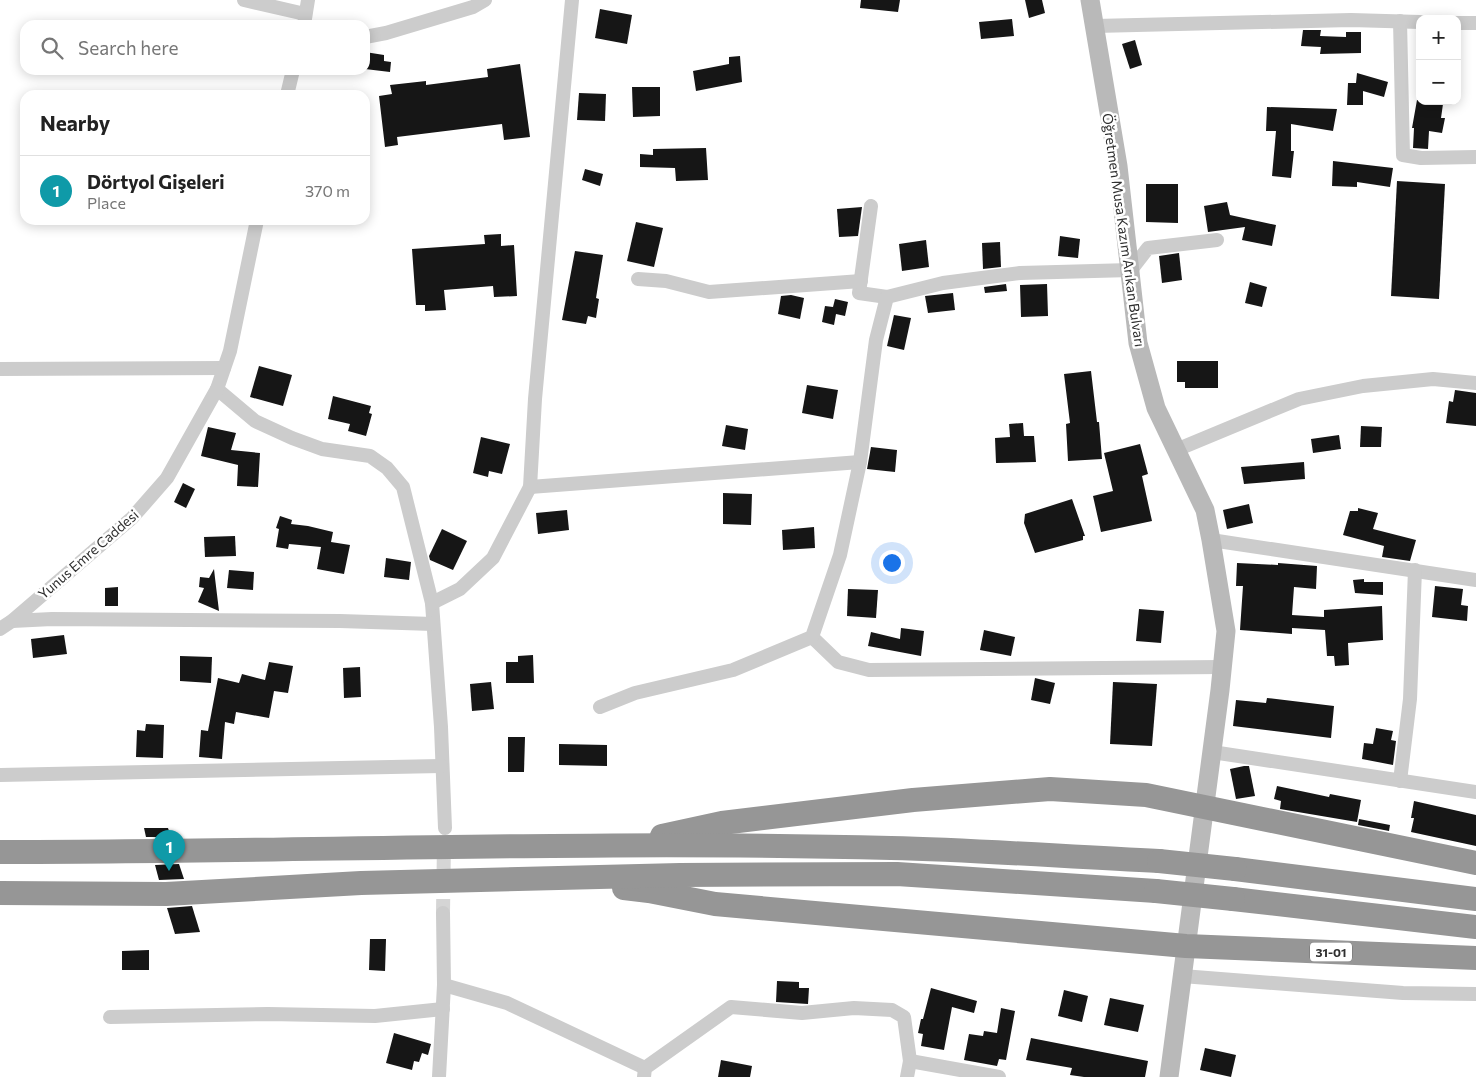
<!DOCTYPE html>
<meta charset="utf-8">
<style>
:root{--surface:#fff;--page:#f6f6f6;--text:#222;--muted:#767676;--line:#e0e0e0;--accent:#1a73e8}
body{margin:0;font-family:Commissioner,sans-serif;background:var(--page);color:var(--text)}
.controls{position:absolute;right:15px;top:15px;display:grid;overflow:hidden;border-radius:10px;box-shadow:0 2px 12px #0003}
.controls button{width:45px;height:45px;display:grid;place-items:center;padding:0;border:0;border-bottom:1px solid var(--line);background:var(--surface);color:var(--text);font:25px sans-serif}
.you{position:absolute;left:891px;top:562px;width:18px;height:18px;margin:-12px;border:4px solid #fff;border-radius:50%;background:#1a73e8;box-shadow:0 0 0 8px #1a73e833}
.badge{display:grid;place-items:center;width:32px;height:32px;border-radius:50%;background:var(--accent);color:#fff;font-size:16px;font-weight:700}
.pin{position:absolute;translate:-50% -41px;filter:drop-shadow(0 1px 2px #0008)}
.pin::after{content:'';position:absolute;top:26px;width:18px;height:15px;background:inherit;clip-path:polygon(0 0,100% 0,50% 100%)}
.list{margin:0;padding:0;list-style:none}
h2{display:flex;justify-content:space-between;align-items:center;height:65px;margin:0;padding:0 20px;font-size:21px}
h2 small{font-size:16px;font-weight:400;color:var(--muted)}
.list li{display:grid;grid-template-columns:32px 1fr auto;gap:15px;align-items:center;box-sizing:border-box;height:70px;padding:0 20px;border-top:1px solid var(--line)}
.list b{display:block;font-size:19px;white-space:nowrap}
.list p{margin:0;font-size:16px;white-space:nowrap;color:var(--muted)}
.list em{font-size:16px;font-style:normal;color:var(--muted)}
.icon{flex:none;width:28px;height:28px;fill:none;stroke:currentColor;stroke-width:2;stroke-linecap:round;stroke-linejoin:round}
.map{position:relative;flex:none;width:1476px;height:1077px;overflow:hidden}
.search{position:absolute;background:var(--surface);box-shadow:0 2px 12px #0003;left:20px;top:20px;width:350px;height:55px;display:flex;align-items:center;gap:12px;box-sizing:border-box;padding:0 18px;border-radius:15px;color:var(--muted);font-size:19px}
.panel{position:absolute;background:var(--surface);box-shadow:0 2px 12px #0003;left:20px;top:90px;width:350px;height:135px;border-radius:15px}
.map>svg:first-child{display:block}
.building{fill:#161616}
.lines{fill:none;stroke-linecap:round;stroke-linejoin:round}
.street-tunnel{stroke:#d5d5d5;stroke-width:14;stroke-dasharray:14 7;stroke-linecap:butt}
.street{stroke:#ccc;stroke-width:14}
.secondary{stroke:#b9b9b9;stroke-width:19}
.highway{stroke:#969696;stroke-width:24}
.highway-bridge{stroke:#969696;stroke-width:24}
.labels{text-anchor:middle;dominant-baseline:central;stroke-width:5;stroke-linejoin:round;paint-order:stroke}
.shield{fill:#fff;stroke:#6d6d6d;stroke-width:1}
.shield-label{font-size:12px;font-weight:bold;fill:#2f2f2f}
.street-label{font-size:14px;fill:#2f2f2f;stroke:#fff}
</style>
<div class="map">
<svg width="1476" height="1077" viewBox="0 0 1476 1077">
<rect width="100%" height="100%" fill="#fff"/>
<g class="building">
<polygon points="861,0 900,0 898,12 860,8"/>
<polygon points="1025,0 1042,0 1045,13 1029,18"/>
<polygon points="600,9 632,15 627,44 595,38"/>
<polygon points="1012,19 1014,36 981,39 979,22"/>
<polygon points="1303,30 1321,30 1320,36 1346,37 1346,32 1361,32 1361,53 1320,54 1321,47 1301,46"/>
<polygon points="1135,40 1142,65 1130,69 1122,44"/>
<polygon points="365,52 384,55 384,61 391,62 390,72 365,69"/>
<polygon points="740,56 742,82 696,91 693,71 729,64 729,57"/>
<polygon points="520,64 530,137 504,140 502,124 397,137 398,145 385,147 379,96 392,94 390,85 426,81 426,85 488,77 487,69"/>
<polygon points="1357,73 1388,82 1384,97 1363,91 1363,105 1347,105 1348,83 1356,83"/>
<polygon points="632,87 660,87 660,116 633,117"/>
<polygon points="579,93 606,94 605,121 577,120"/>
<polygon points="1417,100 1443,104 1441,118 1445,118 1442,133 1429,131 1428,149 1413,148 1414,128 1412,128"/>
<polygon points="1267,107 1337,109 1333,131 1291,124 1291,151 1294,151 1291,178 1272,176 1276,131 1266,131"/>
<polygon points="706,148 708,180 676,181 675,168 640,167 640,154 653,155 653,149"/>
<polygon points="1333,161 1393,168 1390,187 1357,182 1357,187 1332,186"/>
<polygon points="585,169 603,174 600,186 582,180"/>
<polygon points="1397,181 1445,184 1439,299 1391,296"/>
<polygon points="1146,184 1178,184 1178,223 1146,222"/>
<polygon points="1227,202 1230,215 1276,225 1272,246 1242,240 1245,227 1208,232 1204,206"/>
<polygon points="862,207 858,236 839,237 837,209"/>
<polygon points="636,222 663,228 654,267 627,261"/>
<polygon points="501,234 501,246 514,245 517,296 494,297 493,286 444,290 446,310 425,311 425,305 416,305 412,249 485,244 484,235"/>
<polygon points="1060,236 1080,239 1078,258 1058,256"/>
<polygon points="926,240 929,267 902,271 899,244"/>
<polygon points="1000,242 1001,267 983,269 982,243"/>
<polygon points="575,251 603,255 596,298 599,299 596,318 588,316 586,324 562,320"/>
<polygon points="1179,253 1182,280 1162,283 1159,256"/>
<polygon points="1250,282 1267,287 1262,307 1245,303"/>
<polygon points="1006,284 1007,291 985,293 984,287"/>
<polygon points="1047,284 1048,316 1021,317 1020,285"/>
<polygon points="953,293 955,310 928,313 925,296"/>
<polygon points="791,295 804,298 800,319 778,314 781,296"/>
<polygon points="835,299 848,302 845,316 836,314 834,325 822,322 825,306 833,307"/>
<polygon points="894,315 911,318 904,350 887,346"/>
<polygon points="1177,361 1218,361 1218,388 1185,388 1185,382 1177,382"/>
<polygon points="259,366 292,375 283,406 250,397"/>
<polygon points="1091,371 1097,422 1099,422 1102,459 1068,461 1066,424 1070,423 1064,374"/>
<polygon points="807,385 838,390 833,419 802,413"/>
<polygon points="1455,390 1476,393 1476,426 1446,423 1449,401 1453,402"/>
<polygon points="333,396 371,406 369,413 372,414 366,436 348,431 350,424 328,419"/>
<polygon points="1023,423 1024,436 1034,436 1036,462 996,463 995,438 1010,437 1009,424"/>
<polygon points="726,425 748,429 745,450 722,446"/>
<polygon points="1361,426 1382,427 1381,447 1360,447"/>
<polygon points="208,427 236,433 231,450 260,453 258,487 237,486 238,465 201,456"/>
<polygon points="1339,435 1341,449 1313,453 1311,439"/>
<polygon points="481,437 510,444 502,474 489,471 488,477 473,473"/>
<polygon points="1140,444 1148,474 1142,476 1152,521 1101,532 1093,496 1113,491 1104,453"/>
<polygon points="871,447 897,450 895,472 867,469"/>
<polygon points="1304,462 1305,479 1244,484 1241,467"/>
<polygon points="183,483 195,489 186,508 174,502"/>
<polygon points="723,493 752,494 751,525 723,524"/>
<polygon points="1072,499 1085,536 1083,536 1083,540 1035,553 1024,523 1025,514"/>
<polygon points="1249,504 1253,523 1227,529 1223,510"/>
<polygon points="1358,508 1378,513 1373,529 1416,540 1410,561 1382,557 1384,546 1343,535 1350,511 1358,511"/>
<polygon points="567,510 569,530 538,534 536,513"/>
<polygon points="280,516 292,520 291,524 308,526 333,532 331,542 350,545 344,574 317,569 321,547 289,544 288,549 276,547 279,529 276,528"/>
<polygon points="814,527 815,548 783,550 782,530"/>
<polygon points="442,529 467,541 453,570 430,560 429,556"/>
<polygon points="235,536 236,556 205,557 204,537"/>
<polygon points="386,558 411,562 409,580 384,577"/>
<polygon points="1237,563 1278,565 1278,563 1317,566 1316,589 1294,587 1292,615 1324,617 1324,610 1382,606 1383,640 1348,643 1349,665 1335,666 1334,656 1327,656 1325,630 1292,628 1292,634 1240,630 1243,586 1236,586"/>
<polygon points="214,569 215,578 219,611 198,602 204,588 199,587 200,577 209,578"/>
<polygon points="229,570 254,572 253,590 227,588"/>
<polygon points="1364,579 1364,582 1383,582 1383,595 1355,593 1353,580"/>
<polygon points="1435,586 1463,589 1461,605 1468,606 1467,621 1432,617"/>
<polygon points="118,587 118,606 105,606 105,588"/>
<polygon points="848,589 878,590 876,618 847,616"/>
<polygon points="1139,609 1164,611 1161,643 1136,641"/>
<polygon points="901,628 924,631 921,656 868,646 871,632 900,639"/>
<polygon points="984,630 1015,637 1011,656 980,650"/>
<polygon points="64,635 67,654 33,658 31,639"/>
<polygon points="533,655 534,683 506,683 506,662 518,662 518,656"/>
<polygon points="180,656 212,657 211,683 180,681"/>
<polygon points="269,662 293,666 288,693 274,691 269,718 236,712 234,724 225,722 222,759 199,757 201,730 208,731 218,678 239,683 242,674 265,680"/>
<polygon points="360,667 361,697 344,698 343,668"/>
<polygon points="1035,678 1055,683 1050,704 1031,700"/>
<polygon points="491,682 494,709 472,711 470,684"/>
<polygon points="1113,682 1157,684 1152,746 1110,744"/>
<polygon points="1267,698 1334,706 1331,738 1233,726 1236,700 1266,703"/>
<polygon points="146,724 164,725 163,758 136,757 137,730 145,731"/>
<polygon points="1376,728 1393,731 1391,740 1396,741 1393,765 1362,759 1364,743 1373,744"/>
<polygon points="508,737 525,737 524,772 508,772"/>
<polygon points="559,744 607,745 607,766 559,765"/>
<polygon points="1244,766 1249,766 1255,796 1236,799 1230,769"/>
<polygon points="1277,786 1329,797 1330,794 1361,800 1357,822 1280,809 1281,801 1274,799"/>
<polygon points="1414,801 1476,815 1476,846 1411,832 1414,818 1411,818"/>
<polygon points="1359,819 1390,825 1389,831 1358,825"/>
<polygon points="144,828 168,828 171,837 146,837"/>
<polygon points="179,864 184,879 159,880 155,865"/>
<polygon points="192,906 200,932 175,934 167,908"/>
<polygon points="370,939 386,939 385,971 369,970"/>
<polygon points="149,950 149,970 122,970 122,951"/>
<polygon points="777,981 799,982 799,988 809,988 808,1004 776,1002"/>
<polygon points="931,988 977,1001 974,1013 952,1007 944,1050 921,1046 923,1034 918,1033 921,1019 923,1019"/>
<polygon points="1064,990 1088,996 1082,1022 1058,1016"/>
<polygon points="1110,998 1144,1005 1138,1032 1104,1025"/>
<polygon points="1001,1008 1015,1011 1006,1060 999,1059 997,1066 964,1060 969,1034 983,1036 984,1031 997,1033"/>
<polygon points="394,1033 431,1044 428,1055 422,1053 419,1062 414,1061 412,1070 386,1063"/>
<polygon points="1031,1038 1148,1061 1145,1077 1084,1077 1070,1075 1072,1068 1026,1060"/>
<polygon points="1205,1048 1236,1055 1231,1077 1200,1070"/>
<polygon points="721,1060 752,1066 750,1077 718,1077"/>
</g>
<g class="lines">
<polyline class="street-tunnel" points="443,913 444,842"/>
<g class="street">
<polyline points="244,0 305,14"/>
<polyline points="1400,21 1403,155 1421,158 1476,157"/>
<polyline points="1457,23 1476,23"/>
<polyline points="304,25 308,0"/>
<polyline points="1095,26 1351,20 1420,22"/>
<polyline points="365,37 386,33 473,7 485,0"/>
<polyline points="287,95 293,70"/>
<polyline points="871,206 859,293 887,297"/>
<polyline points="638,279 666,281 709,292 861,281"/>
<polyline points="0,369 224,368"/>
<polyline points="217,389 255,421 292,438 322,449 370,456 387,468 403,487 432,603 441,727 445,828"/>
<polyline points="1176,450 1299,399 1363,386 1433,379 1476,383"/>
<polyline points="530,487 860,462"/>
<polyline points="1211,540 1476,580"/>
<polyline points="432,603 460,589 493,558 530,487 535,399 572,0"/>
<polyline points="12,621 52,619 340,621 433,624"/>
<polyline points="0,629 12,621 132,518 167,478 217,389 230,351 257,220"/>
<polyline points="812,637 838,662 869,670 1222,667"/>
<polyline points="600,707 635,693 733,670 812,637 840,555 860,462 876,340 887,297 943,283 1020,273 1131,270 1148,248 1217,240"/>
<polyline points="1212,752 1476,792"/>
<polyline points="0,775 441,766"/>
<polyline points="1400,781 1410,699 1415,570"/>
<polyline points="1182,976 1403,993 1476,994"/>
<polyline points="444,985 507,1003 645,1068"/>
<polyline points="110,1017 268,1014 375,1016 443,1009"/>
<polyline points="910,1061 999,1077"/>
<polyline points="439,1077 444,985 443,913"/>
<polyline points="644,1077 645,1068 731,1007 802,1013 854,1008 892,1010 904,1017 910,1061 907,1077"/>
</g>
<polyline class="secondary" points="1090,0 1118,166 1138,343 1156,408 1205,510 1211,540 1226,631 1220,690 1169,1077"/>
<g class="highway">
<polyline points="662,836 722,823 913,800 1050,789 1146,795 1476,863"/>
<path d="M0,852C297,852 594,840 891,848C980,850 1069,857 1159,861"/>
<polyline points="1235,869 1476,899"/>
<polyline points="624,888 649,891 715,904 1186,946 1476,958"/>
<polyline points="0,893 166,894 361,883 680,875 897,874 1156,891"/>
<polyline points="1233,899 1476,927"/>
</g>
<g class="highway-bridge">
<polyline points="1159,861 1235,869"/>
<polyline points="1156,891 1233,899"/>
</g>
</g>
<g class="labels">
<rect class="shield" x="1310" y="942.5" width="42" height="19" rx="4"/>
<g class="shield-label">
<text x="1331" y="952">31-01</text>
</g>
<g class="street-label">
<text transform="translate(1124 230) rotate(82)">Öğretmen Musa Kazım Arıkan Bulvarı</text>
<text transform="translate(88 554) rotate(-41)">Yunus Emre Caddesi</text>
</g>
</g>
</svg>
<div class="controls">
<button>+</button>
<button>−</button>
</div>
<div class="you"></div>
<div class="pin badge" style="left:169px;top:871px;background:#0f9aa8">1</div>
<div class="search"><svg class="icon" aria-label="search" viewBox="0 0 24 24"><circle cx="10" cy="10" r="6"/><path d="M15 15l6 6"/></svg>Search here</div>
<section class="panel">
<h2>Nearby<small></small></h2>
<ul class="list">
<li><span class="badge" style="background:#0f9aa8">1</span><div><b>Dörtyol Gişeleri</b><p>Place</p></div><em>370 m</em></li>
</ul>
</section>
</div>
